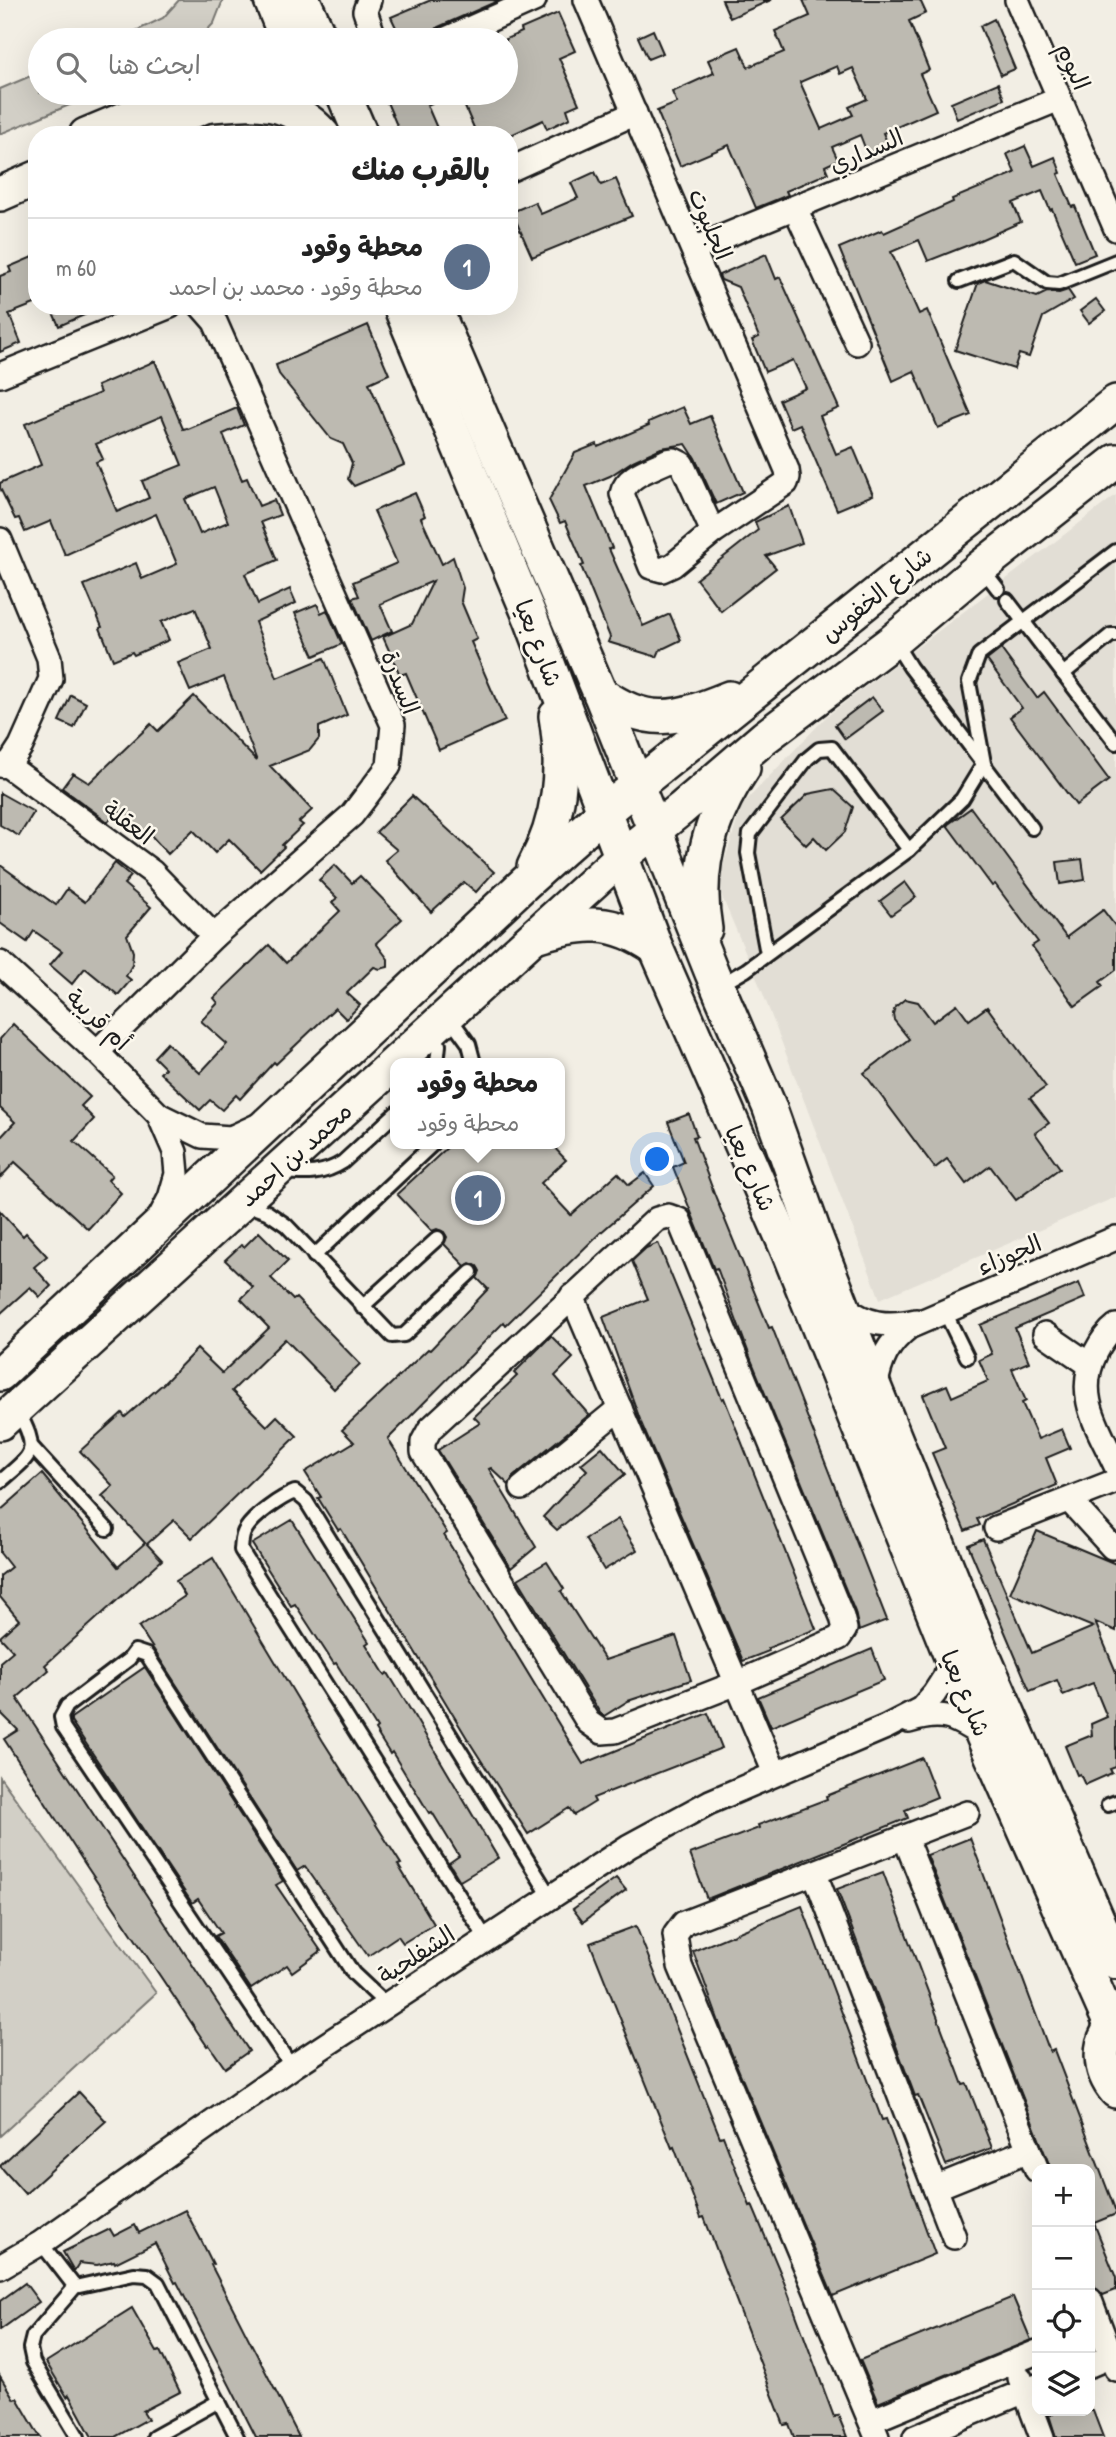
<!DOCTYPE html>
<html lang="ar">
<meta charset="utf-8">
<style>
:root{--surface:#fff;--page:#f2f2f2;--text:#222;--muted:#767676;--line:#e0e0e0;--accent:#db2777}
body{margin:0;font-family:"Patrick Hand","Playpen Sans Arabic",sans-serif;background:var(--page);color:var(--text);direction:rtl}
.controls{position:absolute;right:21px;bottom:21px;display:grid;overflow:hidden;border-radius:14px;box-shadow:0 7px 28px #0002}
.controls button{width:63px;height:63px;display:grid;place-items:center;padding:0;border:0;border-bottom:2px solid var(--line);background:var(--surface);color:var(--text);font:35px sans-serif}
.you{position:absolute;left:658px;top:1160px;width:24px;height:24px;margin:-18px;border:5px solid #fff;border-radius:50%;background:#1a73e8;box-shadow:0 0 0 10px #1a73e833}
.badge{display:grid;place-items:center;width:46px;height:46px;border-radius:50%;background:var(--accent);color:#fff;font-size:23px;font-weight:700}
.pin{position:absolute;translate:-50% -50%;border:4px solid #fff;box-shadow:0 2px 7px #0006}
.popup{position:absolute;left:390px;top:1058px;width:175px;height:91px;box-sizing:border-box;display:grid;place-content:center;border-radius:14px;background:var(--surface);filter:drop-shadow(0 2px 5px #0005);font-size:23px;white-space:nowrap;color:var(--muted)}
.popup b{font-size:26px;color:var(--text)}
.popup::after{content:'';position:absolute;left:50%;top:100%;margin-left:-14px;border:14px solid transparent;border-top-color:var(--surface)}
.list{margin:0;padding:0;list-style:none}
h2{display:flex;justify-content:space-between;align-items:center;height:91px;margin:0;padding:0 28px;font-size:30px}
h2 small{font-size:23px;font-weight:400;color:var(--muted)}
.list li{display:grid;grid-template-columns:46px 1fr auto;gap:21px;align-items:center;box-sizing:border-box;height:98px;padding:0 28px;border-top:2px solid var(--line)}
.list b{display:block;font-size:26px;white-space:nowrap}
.list p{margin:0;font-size:23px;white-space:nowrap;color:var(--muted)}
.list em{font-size:23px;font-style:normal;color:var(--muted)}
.icon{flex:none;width:38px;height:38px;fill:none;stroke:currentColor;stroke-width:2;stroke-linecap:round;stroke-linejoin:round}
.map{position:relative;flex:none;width:1116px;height:2437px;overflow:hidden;direction:ltr}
.search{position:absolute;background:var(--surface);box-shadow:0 7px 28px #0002;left:28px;top:28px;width:490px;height:77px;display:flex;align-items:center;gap:18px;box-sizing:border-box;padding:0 24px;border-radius:38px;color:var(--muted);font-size:26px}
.panel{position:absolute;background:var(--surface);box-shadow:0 7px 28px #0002;left:28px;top:126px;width:490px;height:189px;border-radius:28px;direction:rtl}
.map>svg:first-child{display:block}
.built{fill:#e2ded5}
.green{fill:#d2cfc6;stroke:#777671;stroke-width:2}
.building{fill:#bdbab1;stroke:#1c1c1c;stroke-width:2;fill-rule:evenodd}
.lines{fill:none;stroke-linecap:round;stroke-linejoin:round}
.lane-casing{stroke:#1c1c1c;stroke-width:18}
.street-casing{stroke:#1c1c1c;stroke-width:28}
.secondary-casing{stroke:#1c1c1c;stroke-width:38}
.lane{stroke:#fbf7ec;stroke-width:12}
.street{stroke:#fbf7ec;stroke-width:23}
.secondary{stroke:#fbf7ec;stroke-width:33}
.labels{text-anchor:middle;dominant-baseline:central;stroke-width:5;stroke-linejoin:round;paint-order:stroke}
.street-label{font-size:24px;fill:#1c1c1c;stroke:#fbf7ec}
</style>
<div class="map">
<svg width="1116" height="2437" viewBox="0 0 1116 2437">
<rect width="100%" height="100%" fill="#f2eee4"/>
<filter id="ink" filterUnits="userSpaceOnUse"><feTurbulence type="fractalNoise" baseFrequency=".0143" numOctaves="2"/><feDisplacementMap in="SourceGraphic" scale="14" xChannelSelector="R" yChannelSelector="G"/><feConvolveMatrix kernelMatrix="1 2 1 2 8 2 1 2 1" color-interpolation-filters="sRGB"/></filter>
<g filter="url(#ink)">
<polygon class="built" points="1116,495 1116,1197 880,1299 762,991 717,885 742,805 826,717"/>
<g class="green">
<polygon points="179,0 223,0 214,23 198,40 117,40 163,18"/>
<polygon points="40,72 40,93 98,93 0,134 0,89"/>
<polygon points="0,1777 156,1993 0,2136"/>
</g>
<g class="building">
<polygon points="431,0 500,0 438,27 431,35 420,40 402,40 391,17"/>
<polygon points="722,0 771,0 730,18"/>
<path d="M803,0H920L926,13L909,21L929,70L920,74L936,110L883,133L890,148L869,158L860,135L832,147L838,160L825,166L828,173L786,191L788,195L756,208L729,145L680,166L657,111L677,103L672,92L714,73L708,60L739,47L748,67L784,52L775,31L810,16ZM837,66L840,74L853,68L867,99L849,107L853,115L821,129L800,82Z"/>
<polygon points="558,13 575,51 559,58 579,104 567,109 570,118 547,129 543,120 511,135 477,135 459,93 506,93 506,39 522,32 521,29"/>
<polygon points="994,19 1015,69 1001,75 980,26"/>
<polygon points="653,30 663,53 648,59 638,37"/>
<polygon points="998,83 1004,99 957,119 951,103"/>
<polygon points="383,93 455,93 427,105 440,135 401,135"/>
<polygon points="1025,146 1034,166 1055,157 1061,173 1058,174 1072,207 1075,206 1095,254 1075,262 1052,209 1050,210 1042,191 1013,203 1021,222 971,244 928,261 919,240 891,252 919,314 927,310 971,415 938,428 914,371 893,381 839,248 882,230 884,233 953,202 952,199 1015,173 1007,154"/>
<polygon points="595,172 601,185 616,179 632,216 532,257 512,212 535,202 541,214 578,198 571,183"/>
<polygon points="766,254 776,279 780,277 839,408 820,416 836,454 853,447 873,495 837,510 800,424 791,428 779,400 806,388 793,360 765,372 752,340 759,337 738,287 721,280 719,275"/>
<polygon points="37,255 37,303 9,314 21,343 0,352 0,276 11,272 9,267"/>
<polygon points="985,280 1037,297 1047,292 1059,293 1068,290 1074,299 1043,317 1029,357 1019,354 1014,369 955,350 978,283"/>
<polygon points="1096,299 1105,311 1089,323 1080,311"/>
<polygon points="50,306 105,306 59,326"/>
<polygon points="368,325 389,374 369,383 404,465 354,486 348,479 352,463 343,444 331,439 279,374 276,365"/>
<path d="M155,361L183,429L187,428L188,429L237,408L244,425L223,434L242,480L247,478L259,506L274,500L280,515L261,522L277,560L245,574L258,604L290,589L296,603L255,622L277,678L324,658L347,715L319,727V739L310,750L270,766L312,810L299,822L303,825L282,845L284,847L260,870L229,839L215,853L193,830L168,854L147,831L142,836L117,809L108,822L62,788L73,773L89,783L151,724L158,731L194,696L257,761L224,677L190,691L178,663L212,649L195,608L161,622L169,640L134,655L132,652L113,660L100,628L102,627L84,585L136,563L142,579L177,564L156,514L65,555L51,521L25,532L19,518L15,519L0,488V483L41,465L25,424L100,393L97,386ZM162,416L182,465L142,481L149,498L117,512L96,462L103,459L96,444ZM214,487L228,522L200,534L185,499Z"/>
<polygon points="683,407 691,424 710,416 743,492 716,504 695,458 686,444 661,448 633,461 610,476 586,486 612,548 609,549 643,626 670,614 681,640 660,650 657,657 608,642 610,637 581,566 584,565 565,521 560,523 549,500 575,453 597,444 598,447 649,425 648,422"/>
<polygon points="415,493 425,516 421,518 442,564 453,557 463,588 461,601 477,639 471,642 505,721 439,750 406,673 400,675 383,637 412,624 433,581 380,604 392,631 371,641 352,598 359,596 353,582 397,563 374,511"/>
<polygon points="789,506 802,543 766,556 776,568 721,611 696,579 758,530 755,522"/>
<polygon points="317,604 321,613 327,610 342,644 314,656 295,613"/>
<polygon points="1001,649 1037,698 1044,692 1109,780 1076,805 1010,717 1022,708 987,660"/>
<polygon points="71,695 86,703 74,728 59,721"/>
<polygon points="872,697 883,711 845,739 835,725"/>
<polygon points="833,789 853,807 845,832 826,850 814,837 806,845 781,820 808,794"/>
<polygon points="0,793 34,812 19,836 0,825"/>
<polygon points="412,796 494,872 476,892 464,882 431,912 385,860 397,850 376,832"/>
<polygon points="971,808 1066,937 1068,938 1068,936 1103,910 1116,927 1116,970 1100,982 1103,986 1075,1006 1032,946 1038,942 995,884 992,886 947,825"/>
<polygon points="1082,859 1085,880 1060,884 1057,862"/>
<polygon points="115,863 131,876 124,884 151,907 127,935 133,952 132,965 126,976 131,980 118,995 85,968 72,984 50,965 62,951 34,931 27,942 0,923 0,865 56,905 67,889 85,902"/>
<polygon points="335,865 352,883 360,876 402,919 376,943 388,959 388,967 380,969 374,967 347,993 360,1005 346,1019 335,1008 276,1064 274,1062 240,1099 236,1095 222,1110 210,1100 200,1110 160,1073 165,1068 154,1057 167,1043 200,1073 227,1044 201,1021 218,1003 214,998 269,945 286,963 340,911 332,902 337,898 319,880"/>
<polygon points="905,882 916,897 891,915 880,901"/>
<polygon points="905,999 918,1002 933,1022 957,1004 969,1020 987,1007 1046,1087 1030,1098 1049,1123 1035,1133 1060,1168 1016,1200 990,1166 966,1184 947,1159 935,1168 864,1073 909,1039 894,1020 893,1014 895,1007"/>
<polygon points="13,1024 90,1097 81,1106 94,1119 74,1141 112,1175 108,1180 121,1193 88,1229 15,1162 0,1178 0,1138 15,1122 0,1108 0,1039"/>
<polygon points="689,1114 697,1136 693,1137 716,1198 769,1328 772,1327 887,1620 859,1631 855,1612 752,1362 717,1268 714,1269 673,1167 684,1162 668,1122"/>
<polygon points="451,1144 551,1144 566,1160 541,1183 571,1215 618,1173 629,1185 645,1173 654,1186 599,1234 506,1325 504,1322 388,1439 447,1533 444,1535 583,1764 708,1713 722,1748 593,1798 595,1802 574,1815 569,1808 528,1834 470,1743 341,1529 338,1530 318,1498 321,1497 305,1472 354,1442 342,1430 428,1349 430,1350 488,1289 477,1278 480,1271 477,1266 470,1263 465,1266 444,1244 447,1237 444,1232 437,1229 432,1231 397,1194"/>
<polygon points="0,1211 23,1236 26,1233 47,1256 34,1267 51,1286 40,1297 30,1287 0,1314"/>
<polygon points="259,1232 288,1261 271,1278 293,1300 296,1298 360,1364 334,1389 285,1339 232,1391 267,1426 277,1416 297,1436 192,1538 174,1520 147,1544 162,1560 45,1665 49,1670 17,1698 249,2051 225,2068 209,2045 207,2046 87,1867 4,1739 18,1730 0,1712 0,1662 13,1651 0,1637 19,1620 0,1597 0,1576 11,1567 0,1553 0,1511 42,1474 118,1567 145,1543 102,1496 113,1486 80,1451 122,1413 125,1417 164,1383 197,1349 222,1373 269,1328 241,1299 253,1287 225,1260 241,1245 244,1247"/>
<polygon points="658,1243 722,1399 724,1398 816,1629 768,1648 769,1651 743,1661 642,1425 603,1317 648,1299 632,1261 646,1248"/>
<polygon points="1079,1283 1085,1298 1015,1328 1029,1362 1012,1369 1026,1401 1022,1403 1038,1439 1062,1429 1070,1448 1046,1458 1057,1485 977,1519 980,1525 965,1531 932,1453 945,1448 923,1395 947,1385 952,1397 988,1381 979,1360 992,1354 980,1325"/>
<polygon points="551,1336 573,1358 555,1376 589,1415 513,1477 509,1485 491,1468 489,1469 536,1547 511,1568 438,1450 480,1423 474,1417 517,1376 514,1373"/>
<polygon points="602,1447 625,1474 557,1530 543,1517 587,1470 581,1464"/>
<polygon points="618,1519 637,1550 604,1570 585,1539"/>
<polygon points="292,1520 369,1642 366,1644 385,1675 388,1673 407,1704 498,1858 460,1881 449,1863 459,1856 432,1812 429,1813 392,1752 390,1754 375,1730 377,1728 336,1663 334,1664 295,1604 291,1606 252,1544"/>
<polygon points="1037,1531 1116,1564 1116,1631 1095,1622 1116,1672 1116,1767 1110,1769 1112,1773 1085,1785 1080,1774 1077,1775 1065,1746 1092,1735 1091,1724 1107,1717 1093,1683 1063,1695 1057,1680 1030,1691 968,1545 983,1539 1032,1653 1093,1627 1010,1593"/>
<polygon points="213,1558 323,1741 401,1864 398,1865 434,1924 403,1943 398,1936 368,1956 305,1866 297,1871 139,1627 185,1596 176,1581"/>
<polygon points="547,1562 564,1589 561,1591 605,1660 676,1636 691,1680 628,1701 604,1716 600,1713 518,1579"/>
<polygon points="872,1649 884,1680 771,1727 758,1697"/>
<polygon points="145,1667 283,1881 276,1885 321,1951 292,1972 287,1965 251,1989 215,1936 221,1933 198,1899 192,1903 71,1721 71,1718"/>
<polygon points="922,1758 937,1797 905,1810 908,1818 707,1899 690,1854 759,1828 758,1825 827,1799 826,1796"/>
<polygon points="970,1838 1050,2052 1054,2050 1116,2212 1116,2214 1094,2223 1116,2278 1116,2290 1103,2295 1095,2287 1090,2275 1090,2169 1051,2169 927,1855"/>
<polygon points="883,1872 963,2085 967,2084 992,2148 946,2165 918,2095 915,2096 837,1889"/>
<polygon points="616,1878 626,1890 583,1922 573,1909"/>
<polygon points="802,1906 882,2120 886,2119 935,2254 833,2296 723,2033 693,1951"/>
<polygon points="636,1926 720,2137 723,2136 750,2206 752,2205 781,2274 834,2417 838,2415 847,2437 794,2437 789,2424 784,2425 704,2217 701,2218 674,2147 672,2148 590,1943"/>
<polygon points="79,2092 106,2121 25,2194 0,2166"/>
<polygon points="185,2210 200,2238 213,2264 211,2265 299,2437 256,2437 177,2282 175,2283 155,2243 115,2263 114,2261 97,2265 79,2263 74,2271 63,2252 110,2229 114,2236 135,2225 139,2233"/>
<polygon points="25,2283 39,2302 0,2330 0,2301"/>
<polygon points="1013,2297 1031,2340 878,2403 860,2360"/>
<polygon points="132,2308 157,2352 160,2351 180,2392 143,2411 148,2419 115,2437 92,2437 69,2395 67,2397 46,2362"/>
<polygon points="0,2376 14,2399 17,2398 40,2437 0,2437"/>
<polygon points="1058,2411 1093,2411 1103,2437 1056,2437 1049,2415"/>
</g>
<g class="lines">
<g class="lane-casing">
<g id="lane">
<polyline points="959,281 1014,260 1047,283 1059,284 1116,261"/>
<polyline points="981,567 998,589"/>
<polyline points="1007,600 1116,743"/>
<polyline points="895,643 910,667 1032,828"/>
<polyline points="1063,674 1111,635 1116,635"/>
<polyline points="909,850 962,799 984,763 969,682 979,655 1116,551"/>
<polyline points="720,985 746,970 909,850 832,748 819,749 807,759 750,834 748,853 767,954"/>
<polyline points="448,1015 469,1044 474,1063"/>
<polyline points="435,1029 439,1045 437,1063"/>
<path d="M283,1172C306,1174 323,1175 343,1162L396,1113"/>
<polyline points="244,1204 267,1212 286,1225 392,1336 404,1335 471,1272"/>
<polyline points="314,1256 433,1144"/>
<polyline points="362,1307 438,1238"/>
<polyline points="944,1310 967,1357"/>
<polyline points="32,1447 107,1529"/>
<path d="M0,1482C33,1453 40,1453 18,1411"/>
<polyline points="1108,1805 1116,1802"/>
<path d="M487,1940L241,1550C242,1542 241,1536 246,1529C254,1516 281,1497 295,1492L306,1501L551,1898"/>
<polyline points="292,2067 63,1727 61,1717 67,1706 129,1659 135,1651 147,1655 353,1973 387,2005"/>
<polyline points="41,2243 75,2287"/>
<polyline points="78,2437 33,2362 30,2348 33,2336 75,2287 134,2274 147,2275 158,2283 237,2437"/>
<polyline points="154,2437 219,2401"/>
</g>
</g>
<g class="street-casing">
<g id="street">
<polyline points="369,0 365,11 375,40"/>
<path d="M586,0L787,470L788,477L786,483L713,532L673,565L662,570L651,567L622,494C626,475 652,469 667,461L674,460L682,464L713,532"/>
<polyline points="1017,0 1116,229"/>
<polyline points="444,40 534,0"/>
<polyline points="509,170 635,113"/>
<polyline points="795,208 857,343"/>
<polyline points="693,249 1059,99"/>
<polyline points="0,375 170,306"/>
<polyline points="0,540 49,658 51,679 21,746 8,766"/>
<polyline points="0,765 8,766 152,872 214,936"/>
<polyline points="0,963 97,1052 159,1115 175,1152 177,1174 170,1198 160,1217"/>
<polyline points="97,1052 214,936 352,815 389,766 393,725 215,322 201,306"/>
<polyline points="159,1115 202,1136 231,1138 257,1126"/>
<polygon points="668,1216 679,1220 842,1617 845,1629 839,1638 737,1683 615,1731 602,1732 588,1722 423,1452 423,1442 430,1429 657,1219"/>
<polyline points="572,1296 775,1773"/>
<path d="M844,1307C867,1325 888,1327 916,1321"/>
<path d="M1116,1326C1107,1333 1101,1342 1096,1352C1074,1395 1098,1427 1116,1466"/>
<polyline points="1045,1334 1090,1365"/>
<path d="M875,1388C880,1361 887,1344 909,1327L1116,1238"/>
<polyline points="522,1488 620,1408"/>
<polyline points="1070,1501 1112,1547"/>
<polyline points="996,1528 1116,1481"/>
<path d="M909,1721C943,1710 954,1717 983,1736"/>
<polyline points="905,1838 1037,2170"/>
<polyline points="815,1874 935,2188 1029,2150"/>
<polyline points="935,2188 954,2237"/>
<polyline points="0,2267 41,2243 292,2067 629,1846 710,1802 886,1727 921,1709 934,1694 945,1677 951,1658"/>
<polyline points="1090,2300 1116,2369"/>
<polyline points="1090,2365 1116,2354"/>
<polyline points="1020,2378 1042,2437"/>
<polyline points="871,2421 1037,2352"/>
<polyline points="877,2437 680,1966 675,1935 684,1923 967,1813"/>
<polyline points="915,2437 1037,2386"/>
</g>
</g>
<g class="secondary-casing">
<g id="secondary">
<polyline points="271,0 287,40"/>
<polyline points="303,0 321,40"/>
<polyline points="343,93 361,135"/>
<path d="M201,106C249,102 288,95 323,135"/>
<polyline points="86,135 158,105"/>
<polyline points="136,135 221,99"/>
<polyline points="0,194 37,178"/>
<polyline points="400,306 531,619 656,948 788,1251 983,1736 1112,2027"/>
<polyline points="434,306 600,693 712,973 769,1106 816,1238 875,1389 983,1655 1116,1962"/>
<path d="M600,693C648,728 677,719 729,698"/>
<path d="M534,867C560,818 565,771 556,716"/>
<path d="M705,929C695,871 710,816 743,768"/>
<path d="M535,936C583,921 613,918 656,948"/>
<polyline points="0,1374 526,882 604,812 1116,402"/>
<polyline points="0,1423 621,857 681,809 765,737 893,641 981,567 1116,461"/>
<path d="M1116,2023C1096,2042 1099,2071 1116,2091"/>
</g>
</g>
<use href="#lane" class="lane"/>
<use href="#street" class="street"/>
<use href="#secondary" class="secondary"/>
</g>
</g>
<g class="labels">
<g class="street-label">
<text transform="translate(1074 66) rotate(67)">البوم</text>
<text transform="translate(866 150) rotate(-23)">السداري</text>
<text transform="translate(711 224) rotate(67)">الجلبوت</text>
<text transform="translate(876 594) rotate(-39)">شارع الخفوس</text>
<text transform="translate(539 643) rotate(69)">شارع بعيا</text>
<text transform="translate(401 682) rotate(69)">السدرة</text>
<text transform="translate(129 822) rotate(37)">العقلة</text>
<text transform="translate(99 1019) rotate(43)">أم قريبة</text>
<text transform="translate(295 1154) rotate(-42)">محمد بن احمد</text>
<text transform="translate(751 1168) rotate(66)">شارع بعيا</text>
<text transform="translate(1009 1254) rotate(-23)">الجوزاء</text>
<text transform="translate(966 1693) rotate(67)">شارع بعيا</text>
<text transform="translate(416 1954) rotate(-33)">الشفلحية</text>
</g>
</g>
</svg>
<div class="controls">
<button>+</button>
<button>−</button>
<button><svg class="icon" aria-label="locate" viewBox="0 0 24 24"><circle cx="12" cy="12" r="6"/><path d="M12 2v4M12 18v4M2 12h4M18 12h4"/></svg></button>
<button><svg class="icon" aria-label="layers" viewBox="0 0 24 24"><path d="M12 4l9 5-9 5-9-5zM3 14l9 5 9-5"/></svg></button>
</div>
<div class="you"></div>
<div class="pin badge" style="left:478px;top:1198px;background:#5c6f8a">1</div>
<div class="popup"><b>محطة وقود</b>محطة وقود</div>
<div class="search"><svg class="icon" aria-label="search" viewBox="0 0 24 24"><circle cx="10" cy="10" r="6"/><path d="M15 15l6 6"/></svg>ابحث هنا</div>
<section class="panel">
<h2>بالقرب منك<small></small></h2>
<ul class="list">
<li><span class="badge" style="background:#5c6f8a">1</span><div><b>محطة وقود</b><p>محطة وقود · محمد بن احمد</p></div><em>60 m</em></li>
</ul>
</section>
</div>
